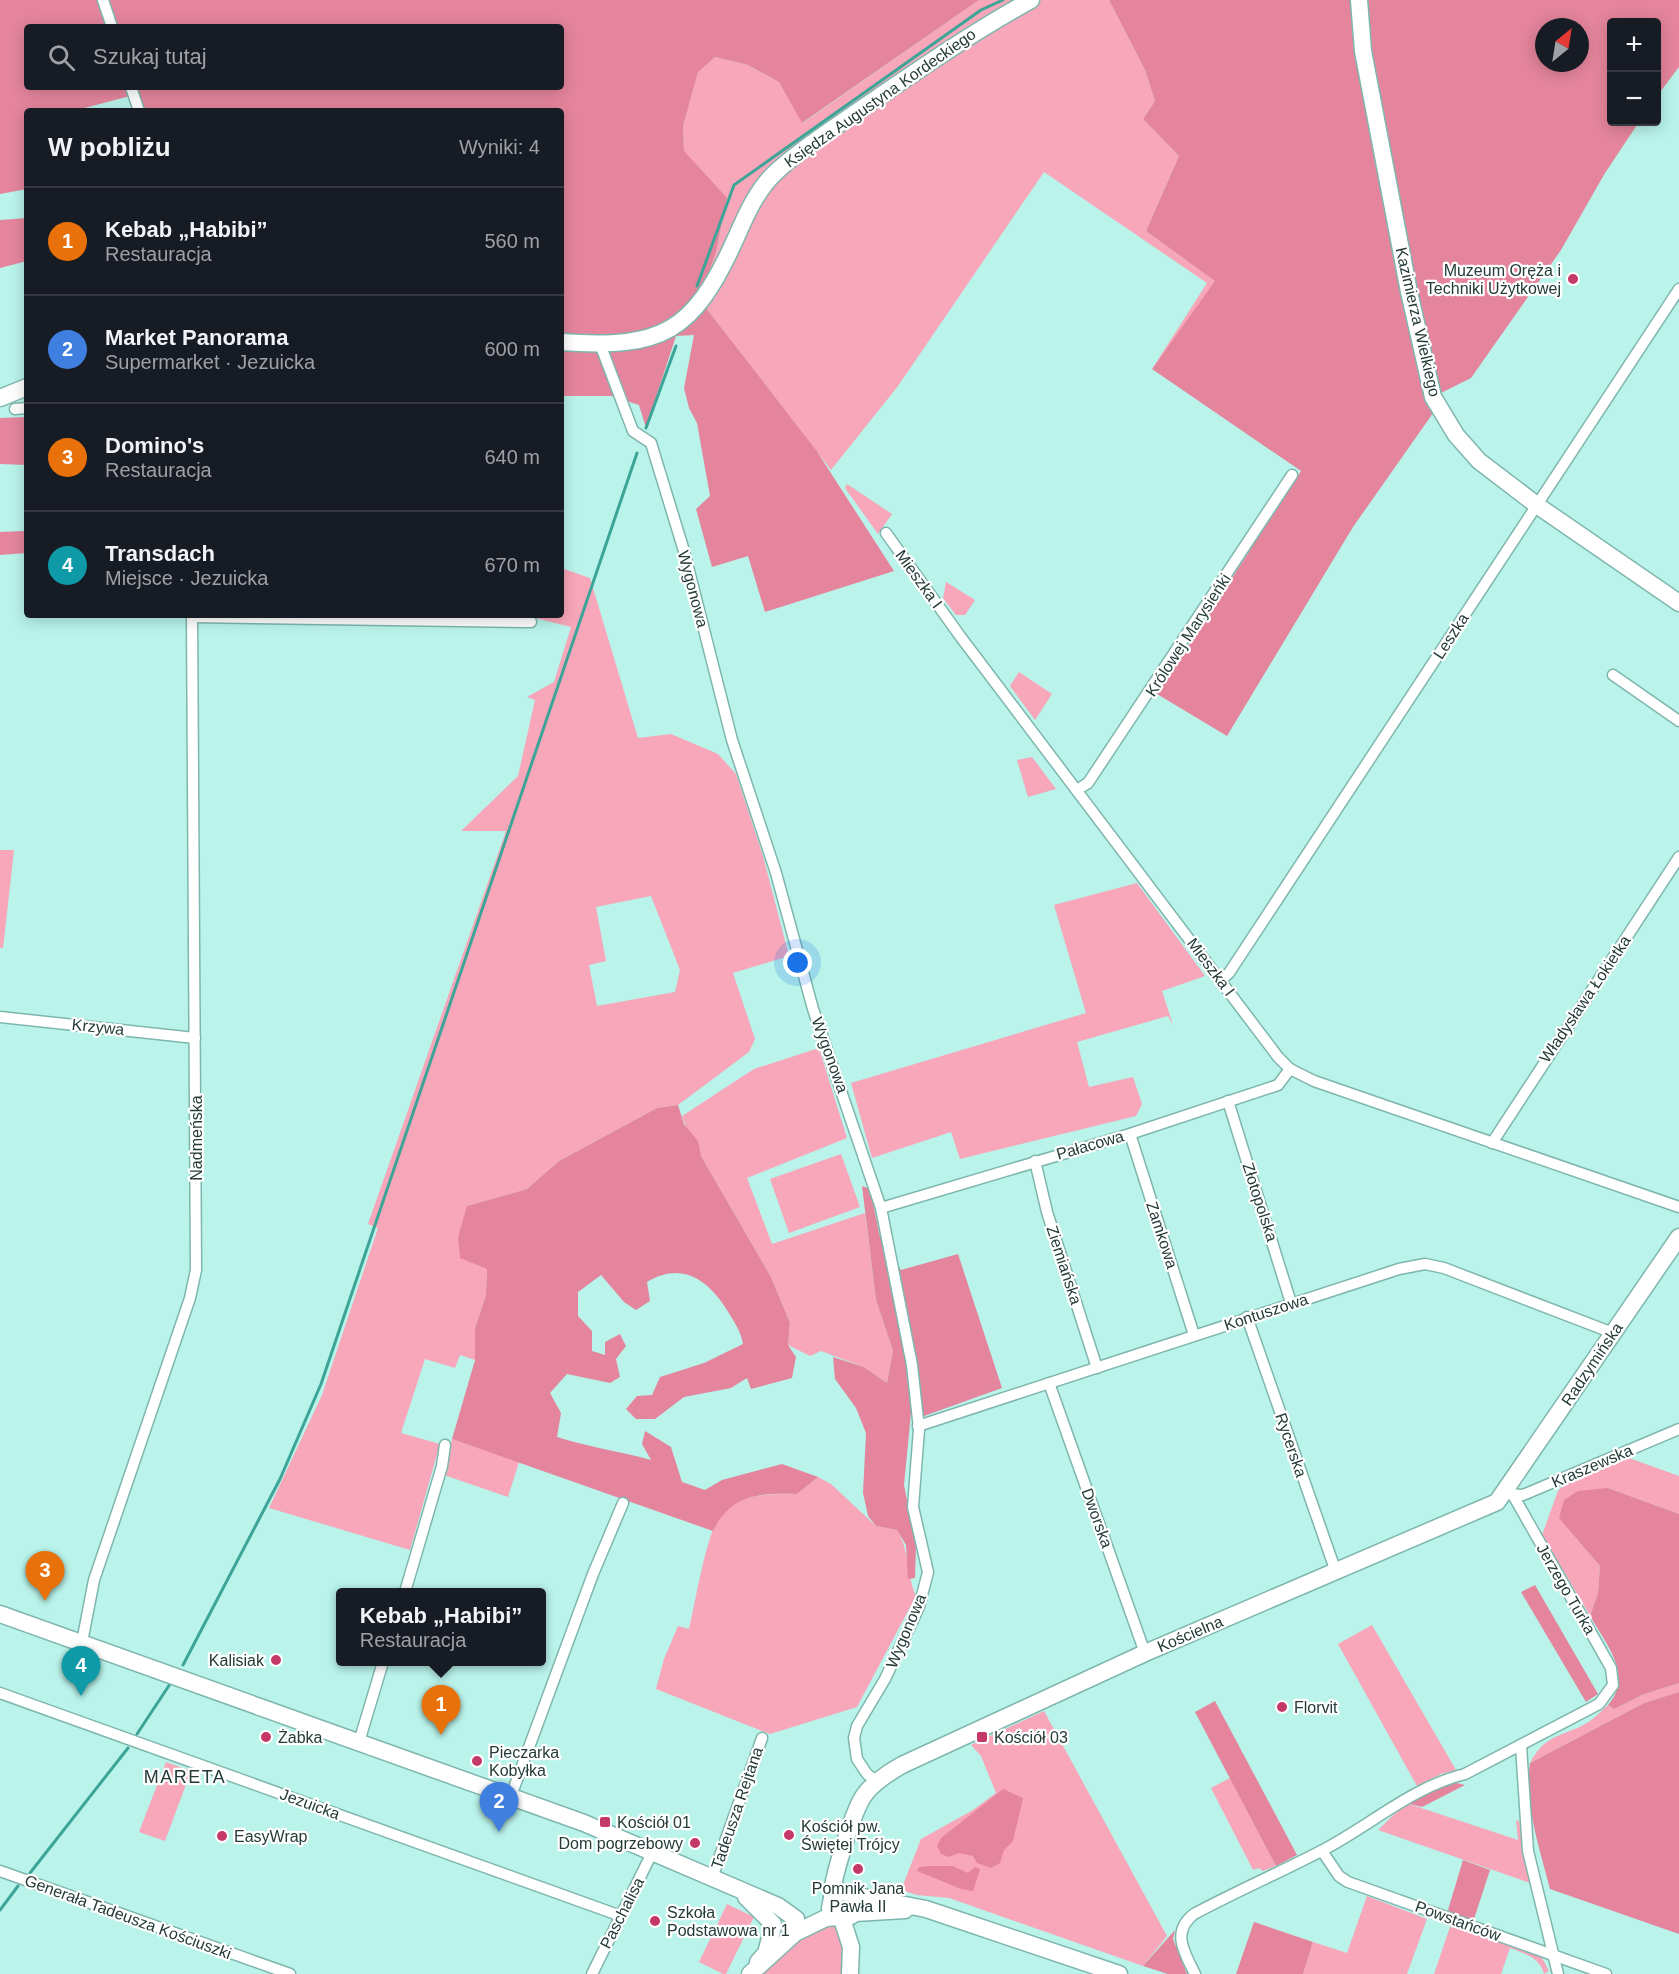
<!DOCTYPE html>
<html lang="pl">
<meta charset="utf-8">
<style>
:root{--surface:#171b24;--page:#242831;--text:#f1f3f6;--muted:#9ea1a6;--line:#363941;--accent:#1a73e8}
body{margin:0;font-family:Helvetica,sans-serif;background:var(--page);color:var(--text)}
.controls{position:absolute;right:18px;top:18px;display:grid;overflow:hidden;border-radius:6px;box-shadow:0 3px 15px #0003}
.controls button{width:54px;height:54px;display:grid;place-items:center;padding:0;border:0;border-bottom:2px solid var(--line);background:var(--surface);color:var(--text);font:30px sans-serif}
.compass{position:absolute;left:1535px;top:18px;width:54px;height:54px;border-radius:50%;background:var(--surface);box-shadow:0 3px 15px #0003;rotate:30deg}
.you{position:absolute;left:798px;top:963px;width:21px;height:21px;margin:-15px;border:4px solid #fff;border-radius:50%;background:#1a73e8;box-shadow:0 0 0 9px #1a73e833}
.badge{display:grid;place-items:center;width:39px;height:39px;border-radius:50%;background:var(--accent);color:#fff;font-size:20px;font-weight:700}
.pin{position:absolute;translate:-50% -50px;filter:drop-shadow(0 2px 3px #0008)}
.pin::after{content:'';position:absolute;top:32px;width:21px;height:18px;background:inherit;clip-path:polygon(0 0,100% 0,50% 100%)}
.popup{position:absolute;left:336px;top:1588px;width:210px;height:78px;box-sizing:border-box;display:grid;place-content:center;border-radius:6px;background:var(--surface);filter:drop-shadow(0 2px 4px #0005);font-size:20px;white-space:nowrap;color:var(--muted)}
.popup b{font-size:22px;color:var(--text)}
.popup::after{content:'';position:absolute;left:50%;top:100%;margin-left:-12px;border:12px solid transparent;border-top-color:var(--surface)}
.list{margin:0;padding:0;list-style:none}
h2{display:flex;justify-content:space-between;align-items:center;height:78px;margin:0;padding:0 24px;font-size:26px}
h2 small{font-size:20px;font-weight:400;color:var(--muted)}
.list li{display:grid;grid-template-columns:39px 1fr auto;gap:18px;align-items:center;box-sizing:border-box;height:108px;padding:0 24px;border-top:2px solid var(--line)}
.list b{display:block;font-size:22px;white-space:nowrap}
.list p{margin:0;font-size:20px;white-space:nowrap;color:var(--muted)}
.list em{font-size:20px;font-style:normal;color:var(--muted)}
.icon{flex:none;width:33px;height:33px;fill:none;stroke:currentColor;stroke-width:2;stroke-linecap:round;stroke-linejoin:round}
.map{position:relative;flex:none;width:1679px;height:1974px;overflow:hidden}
.search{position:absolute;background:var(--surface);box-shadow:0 3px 15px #0003;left:24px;top:24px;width:540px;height:66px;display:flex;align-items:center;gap:15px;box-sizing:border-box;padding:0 21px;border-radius:6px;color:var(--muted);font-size:22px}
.panel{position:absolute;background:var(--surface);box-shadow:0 3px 15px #0003;left:24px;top:108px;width:540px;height:510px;border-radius:6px}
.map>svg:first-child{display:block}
.green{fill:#f8a6b9;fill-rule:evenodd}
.forest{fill:#e5859d;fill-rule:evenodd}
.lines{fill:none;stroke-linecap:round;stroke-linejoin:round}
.stream{stroke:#3da498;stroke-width:3}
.street-casing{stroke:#7eb6ae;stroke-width:13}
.secondary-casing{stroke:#7eb6ae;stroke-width:19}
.street{stroke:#fff;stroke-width:10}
.secondary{stroke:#fff;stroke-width:16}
.poi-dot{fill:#c53969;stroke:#fff;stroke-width:2}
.labels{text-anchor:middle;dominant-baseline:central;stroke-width:4.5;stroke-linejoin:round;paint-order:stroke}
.street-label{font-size:16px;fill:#243b38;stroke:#fff}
.poi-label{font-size:16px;fill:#243b38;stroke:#fff;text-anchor:start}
.neighbourhood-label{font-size:18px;letter-spacing:1.5px;fill:#243b38;stroke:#fff}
</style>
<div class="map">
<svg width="1679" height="1974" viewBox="0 0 1679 1974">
<rect width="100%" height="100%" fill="#b9f3ea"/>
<g class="green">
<polygon points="979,0 1109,0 1145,70 1155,101 1143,119 1179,156 1146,231 1216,281 1152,369 1207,283 1044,172 898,386 831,470 706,308 702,291 716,253 727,199 684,152 683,126 698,71 715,57 748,65 779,82 803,123"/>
<polygon points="847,484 892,514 878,534 845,488"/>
<path d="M561,568L590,578L638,738L671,734L718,754L736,774L763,856L789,956L733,973L755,1039L749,1052L678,1105L657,1108L559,1161L527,1189L467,1206L487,1269L486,1295L475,1328V1360L460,1355L455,1368L425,1359L401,1433L440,1444L410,1550L269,1508L322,1395L378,1228L368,1224L506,831H461L518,776L535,700L527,697L554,682L571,627L523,615H561ZM651,896L680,970L675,992L597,1006L589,965L606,961L596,907Z"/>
<polygon points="946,582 975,600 965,615 956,615 943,598"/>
<polygon points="1019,672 1052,694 1035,720 1010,686"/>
<polygon points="1032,757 1056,789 1028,797 1017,760"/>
<polygon points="0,850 14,850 3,948 0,948"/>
<polygon points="1137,883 1205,976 1162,991 1173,1025 1168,1016 1077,1042 1089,1087 1133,1077 1142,1104 1136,1116 960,1159 951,1132 872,1158 851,1083 1086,1013 1054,905"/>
<path d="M819,1048L847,1138L747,1178L772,1244L865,1213L876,1300L893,1351L887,1383L864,1367L821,1351L810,1356L788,1345L790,1323L771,1277L701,1156C697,1139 686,1131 682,1116L754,1069Z"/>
<polygon points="841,1154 860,1207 789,1233 770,1179"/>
<polygon points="452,1439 519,1462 508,1497 444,1475"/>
<polygon points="1629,1458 1679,1476 1679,1514 1608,1488 1560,1518 1600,1566 1598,1593 1590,1616 1542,1535 1558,1491 1564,1485"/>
<path d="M818,1477L831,1484L876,1526L897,1530C910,1551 906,1574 916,1596L857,1707L770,1734L656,1689L664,1659L678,1626L689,1629C695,1605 707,1528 722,1513C741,1493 772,1494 797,1494Z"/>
<polygon points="1372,1625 1456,1770 1441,1774 1417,1786 1338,1644"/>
<path d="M1679,1683V1692L1644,1703L1530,1763C1546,1732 1565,1737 1590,1721C1596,1717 1602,1710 1608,1705L1614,1709L1642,1695Z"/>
<polygon points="1044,1711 1167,1936 1143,1966 949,1898 917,1895 901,1890 921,1839 973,1810 996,1793 981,1756 971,1745"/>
<polygon points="166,1762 191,1771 165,1841 139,1832"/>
<polygon points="1230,1778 1276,1866 1263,1871 1259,1868 1253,1870 1211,1788"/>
<polygon points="1406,1803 1518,1840 1516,1820 1519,1821 1530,1883 1378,1830"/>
<polygon points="1367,1896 1427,1919 1407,1974 1303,1974 1313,1942 1347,1953"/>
<polygon points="727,1904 754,1917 726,1974 723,1974 699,1962"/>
<polygon points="834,1922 845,1937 843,1974 758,1974 786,1947"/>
<path d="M1450,1927L1463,1929L1541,1956L1549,1971L1544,1974C1540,1957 1525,1954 1510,1948L1501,1974H1434Z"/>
</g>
<g class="forest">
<path d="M0,0H979L802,123L779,82L748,65L715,57L698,72L683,126L684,151L727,198L716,253L702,291L706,308L816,450L894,571L765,612L748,556L712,567L696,509L710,496L697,423L689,408L684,388L694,335L676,336L646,428L639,405L611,396H561V111H139L134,95L73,111H27V189L0,194ZM27,27H561V87H27Z"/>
<path d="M1109,0H1679V67L1657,96L1656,22H1612V122H1639L1605,173L1561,250L1471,378L1433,397L1438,406L1353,527L1227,736L1157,694L1301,471L1152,369L1215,281L1146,231L1179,156L1143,119L1155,101L1145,70ZM1544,27H1580V63H1544Z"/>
<polygon points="27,218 27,261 0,268 0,220"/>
<polygon points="27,417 27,465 0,464 0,418"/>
<polygon points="27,470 27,553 0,555 0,532 25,531"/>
<path d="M678,1105L684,1124L698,1141L701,1156L771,1277L790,1323L788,1345L796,1357L792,1378L751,1389L747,1378L731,1388L684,1397L655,1419H636L626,1409L637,1396L652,1395L660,1377L704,1363L743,1344C741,1331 734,1322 727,1310C708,1280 682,1261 647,1282L650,1301L636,1310L624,1302L601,1275L578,1292V1316L592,1331V1351L605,1355V1342L620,1334L626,1346L616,1359L620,1377L610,1383L567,1374L550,1393L561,1413L557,1437C588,1447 619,1451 651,1460L642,1444L645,1431L671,1447L682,1482L705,1490L722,1480L782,1464L818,1477L797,1494C759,1493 731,1494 713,1531L452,1439L475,1360V1328L486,1295L487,1269L460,1258L458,1237L467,1206L527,1189L559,1161L657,1108Z"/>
<polygon points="862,1186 870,1189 880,1237 901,1270 958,1254 1002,1388 924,1416 911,1413 904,1485 916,1546 915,1578 908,1579 906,1545 897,1530 876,1526 868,1516 863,1493 866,1433 856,1408 835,1379 833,1357 864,1367 887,1383 893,1351 876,1300"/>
<path d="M1608,1488L1679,1514V1683L1642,1695L1614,1709L1608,1705C1634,1675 1606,1644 1590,1616L1598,1593L1600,1566L1559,1518L1564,1500L1578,1491Z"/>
<polygon points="1535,1585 1598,1694 1586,1702 1521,1592"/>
<path d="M1679,1692V1934L1550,1889C1540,1849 1524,1804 1530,1763L1644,1703Z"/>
<polygon points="1215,1701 1297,1855 1276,1866 1195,1712"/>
<polygon points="1457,1783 1465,1785 1422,1807 1406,1803 1444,1786"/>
<polygon points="1003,1789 1023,1798 1013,1841 1004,1850 1000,1863 991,1868 977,1863 973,1856 959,1853 949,1857 941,1854 937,1846 941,1838"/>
<polygon points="1463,1860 1490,1870 1473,1922 1455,1916 1448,1910"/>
<polygon points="929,1866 953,1866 968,1873 975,1867 980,1869 973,1891 961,1889 917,1871 919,1867"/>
<polygon points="1254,1922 1313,1942 1303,1974 1236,1974"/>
<polygon points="1175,1930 1173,1939 1187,1974 1168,1974 1143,1966"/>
</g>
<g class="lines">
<g class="stream">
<polyline points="697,286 734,185 981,10 1003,0"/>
<polyline points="646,428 676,346"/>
<polyline points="183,1665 280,1479 321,1384 637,453"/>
<polyline points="137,1734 170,1684"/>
<polyline points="30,1873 128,1748"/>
<polyline points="0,1910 18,1886"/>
</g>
<g class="street-casing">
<g id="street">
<polyline points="103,0 112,27"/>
<polyline points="131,87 139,111"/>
<polyline points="600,344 633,431 651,443 684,551 732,740 776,873 813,1009 881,1208 912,1365 919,1429 913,1507 928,1572 919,1607 885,1679 857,1726 854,1738 857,1759 867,1774 877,1782"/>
<polyline points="15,409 27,408"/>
<polyline points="886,533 960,636 1278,1057 1290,1069 1314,1081 1679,1207"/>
<polyline points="192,617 531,622"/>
<polyline points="1613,675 1679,721"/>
<polyline points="1077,790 1088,783 1292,475"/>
<polyline points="1221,980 1229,973 1679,289"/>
<polyline points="0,1017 195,1038"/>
<polyline points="1228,1101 1291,1303"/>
<polyline points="1130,1134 1194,1335"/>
<polyline points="1492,1143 1679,857"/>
<polyline points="1035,1161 1047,1212 1097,1368"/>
<polyline points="881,1208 1130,1134 1278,1085 1290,1069"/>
<polyline points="1247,1317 1336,1572"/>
<polyline points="1049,1383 1145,1653"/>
<polyline points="918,1426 1399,1269 1425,1264 1444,1268 1613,1333"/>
<polyline points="1508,1494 1523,1495 1679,1429"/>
<polyline points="405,1592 442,1466 445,1445"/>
<polyline points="82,1642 94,1580 190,1298 196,1270 192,615"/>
<polyline points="0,1693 621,1916"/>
<polyline points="359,1742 383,1662"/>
<polyline points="1521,1746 1528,1851 1558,1974"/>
<polyline points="511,1796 593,1574 623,1503"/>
<polyline points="1322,1851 1339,1876 1348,1882 1606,1974"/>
<polyline points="0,1871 290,1974"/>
<polyline points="712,1878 762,1738"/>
<polyline points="592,1974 653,1851"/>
<path d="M1195,1974C1184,1952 1171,1932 1194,1914C1237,1891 1281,1872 1323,1850C1371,1825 1412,1787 1465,1774L1599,1704L1613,1685L1611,1668L1513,1495"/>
</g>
</g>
<g class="secondary-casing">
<g id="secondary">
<polyline points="1359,0 1363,51 1409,292 1433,397 1456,435 1479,461 1538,506 1679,603"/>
<path d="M561,342C662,349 693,333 735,240C746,215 757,189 777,171C802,148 831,130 858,111C915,72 971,33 1031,0"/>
<polyline points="0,398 27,387"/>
<polyline points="0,1614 584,1823 778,1906 796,1919 795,1933"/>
<polyline points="853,1895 926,1909 1119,1974"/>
<polyline points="746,1897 773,1924"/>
<path d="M832,1898C831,1881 854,1808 865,1794C874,1782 888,1773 902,1765L1145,1653L1497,1502L1679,1237"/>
<polyline points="855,1913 905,1910"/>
<polyline points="842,1919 851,1947 850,1974"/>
<polyline points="758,1962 766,1953 773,1927"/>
<path d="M750,1974L795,1933L826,1918L851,1916C859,1908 858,1900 850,1893L840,1892L832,1898L830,1908L837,1917"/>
</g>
</g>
<use href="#street" class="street"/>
<use href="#secondary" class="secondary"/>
</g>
<g class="poi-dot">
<circle cx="1573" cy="279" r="6"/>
<circle cx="276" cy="1660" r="6"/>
<circle cx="1282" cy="1707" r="6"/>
<circle cx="266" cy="1737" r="6"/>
<rect x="976" y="1731" width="12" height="12" rx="3"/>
<circle cx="477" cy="1761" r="6"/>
<rect x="599" y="1816" width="12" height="12" rx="3"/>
<circle cx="789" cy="1835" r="6"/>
<circle cx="222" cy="1836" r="6"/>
<circle cx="695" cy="1843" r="6"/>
<circle cx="858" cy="1869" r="6"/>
<circle cx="655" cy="1921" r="6"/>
</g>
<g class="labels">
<g class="street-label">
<text transform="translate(880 98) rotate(-35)">Księdza Augustyna Kordeckiego</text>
<text transform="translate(1418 322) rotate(77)">Kazimierza Wielkiego</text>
<text transform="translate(919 579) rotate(54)">Mieszka I</text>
<text transform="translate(693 589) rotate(75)">Wygonowa</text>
<text transform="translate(1188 635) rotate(-57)">Królowej Marysieńki</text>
<text transform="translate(1451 636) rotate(-57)">Leszka</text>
<text transform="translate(1211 967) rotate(53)">Mieszka I</text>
<text transform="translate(1585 999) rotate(-56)">Władysława Łokietka</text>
<text transform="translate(98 1027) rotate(6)">Krzywa</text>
<text transform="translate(830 1055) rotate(70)">Wygonowa</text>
<text transform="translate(196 1138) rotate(-90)">Nadmeńska</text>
<text transform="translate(1090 1145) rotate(-16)">Pałacowa</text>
<text transform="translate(1260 1202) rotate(72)">Złotopolska</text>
<text transform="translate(1162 1235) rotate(72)">Zamkowa</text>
<text transform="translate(1064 1265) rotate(72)">Ziemiańska</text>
<text transform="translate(1266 1312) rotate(-18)">Kontuszowa</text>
<text transform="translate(1592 1364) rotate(-56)">Radzymińska</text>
<text transform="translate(1291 1445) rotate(71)">Rycerska</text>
<text transform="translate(1592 1466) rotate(-23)">Kraszewska</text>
<text transform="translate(1097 1518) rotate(70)">Dworska</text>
<text transform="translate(1566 1589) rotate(60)">Jerzego Turka</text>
<text transform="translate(906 1631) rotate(-67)">Wygonowa</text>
<text transform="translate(1190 1634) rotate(-23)">Kościelna</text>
<text transform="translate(310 1804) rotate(20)">Jezuicka</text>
<text transform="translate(737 1808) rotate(-71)">Tadeusza Rejtana</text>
<text transform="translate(622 1913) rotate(-63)">Paschalisa</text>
<text transform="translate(128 1917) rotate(20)">Generała Tadeusza Kościuszki</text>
<text transform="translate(1458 1921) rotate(20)">Powstańców</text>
</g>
<g class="poi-label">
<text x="1561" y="270" text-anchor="end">Muzeum Oręża i<tspan x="1561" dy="18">Techniki Użytkowej</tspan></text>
<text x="264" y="1660" text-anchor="end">Kalisiak</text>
<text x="1294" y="1707">Florvit</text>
<text x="278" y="1737">Żabka</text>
<text x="994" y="1737">Kościół 03</text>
<text x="489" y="1752">Pieczarka<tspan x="489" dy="18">Kobyłka</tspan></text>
<text x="617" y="1822">Kościół 01</text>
<text x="801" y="1826">Kościół pw.<tspan x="801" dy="18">Świętej Trójcy</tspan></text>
<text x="234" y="1836">EasyWrap</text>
<text x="683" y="1843" text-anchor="end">Dom pogrzebowy</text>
<text x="858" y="1888" text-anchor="middle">Pomnik Jana<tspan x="858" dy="18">Pawła II</tspan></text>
<text x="667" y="1912">Szkoła<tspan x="667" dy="18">Podstawowa nr 1</tspan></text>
</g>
<g class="neighbourhood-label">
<text x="185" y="1777">MARETA</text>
</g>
</g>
</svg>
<div class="controls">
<button>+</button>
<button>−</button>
</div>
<svg class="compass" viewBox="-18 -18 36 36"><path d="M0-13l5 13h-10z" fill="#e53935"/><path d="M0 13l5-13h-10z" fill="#9ea1a6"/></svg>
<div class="you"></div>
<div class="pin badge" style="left:441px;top:1735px;background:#e8710a">1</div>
<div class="popup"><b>Kebab „Habibi”</b>Restauracja</div>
<div class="pin badge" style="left:499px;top:1832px;background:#3f7fe0">2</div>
<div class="pin badge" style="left:45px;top:1601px;background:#e8710a">3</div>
<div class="pin badge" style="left:81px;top:1696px;background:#0f9aa8">4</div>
<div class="search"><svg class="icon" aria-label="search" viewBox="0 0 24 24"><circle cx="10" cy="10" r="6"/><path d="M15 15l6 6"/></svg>Szukaj tutaj</div>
<section class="panel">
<h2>W pobliżu<small>Wyniki: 4</small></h2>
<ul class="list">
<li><span class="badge" style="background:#e8710a">1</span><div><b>Kebab „Habibi”</b><p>Restauracja</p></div><em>560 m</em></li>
<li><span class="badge" style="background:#3f7fe0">2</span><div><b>Market Panorama</b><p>Supermarket · Jezuicka</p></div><em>600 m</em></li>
<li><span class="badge" style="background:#e8710a">3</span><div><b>Domino's</b><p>Restauracja</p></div><em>640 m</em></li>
<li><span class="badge" style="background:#0f9aa8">4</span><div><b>Transdach</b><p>Miejsce · Jezuicka</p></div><em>670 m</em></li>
</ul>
</section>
</div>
